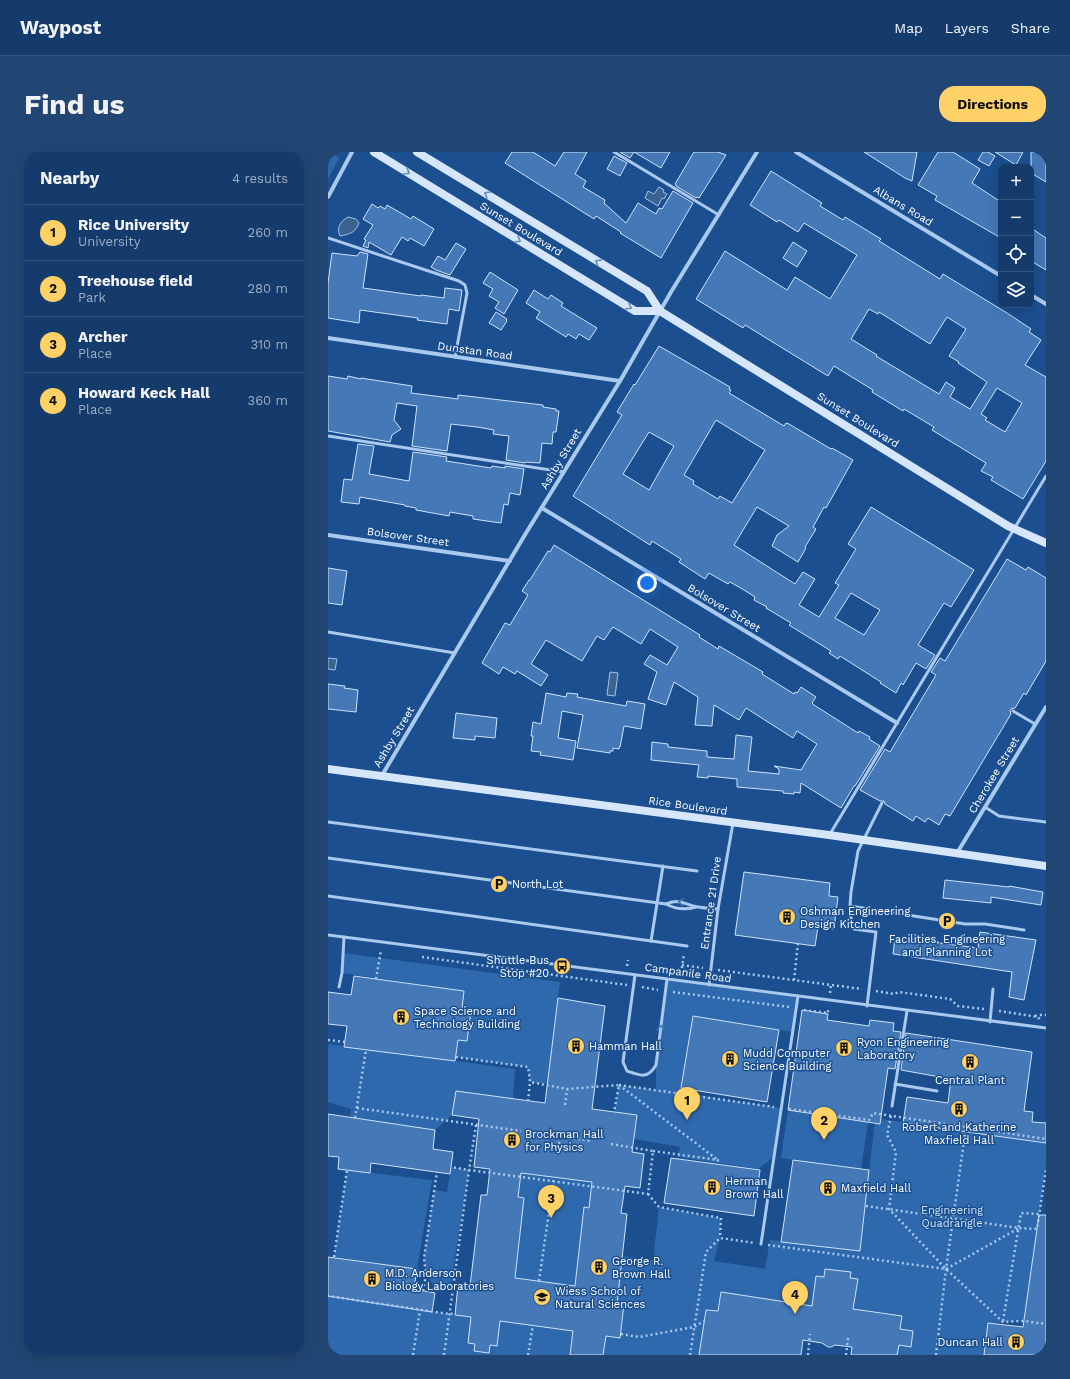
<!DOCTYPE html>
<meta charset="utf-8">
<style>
:root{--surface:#143b6b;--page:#214673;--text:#f1f3f6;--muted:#9dadc1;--line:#33557e;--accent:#ffd166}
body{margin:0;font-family:"Work Sans",sans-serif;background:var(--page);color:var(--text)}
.controls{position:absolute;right:12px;top:12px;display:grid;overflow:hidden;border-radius:8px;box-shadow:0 4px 16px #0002}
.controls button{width:36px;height:36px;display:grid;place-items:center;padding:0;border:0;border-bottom:1px solid var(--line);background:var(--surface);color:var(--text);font:20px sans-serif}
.you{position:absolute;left:319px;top:431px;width:14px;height:14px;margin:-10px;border:3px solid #fff;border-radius:50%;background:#1a73e8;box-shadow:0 0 0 6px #1a73e833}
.badge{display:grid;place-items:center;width:26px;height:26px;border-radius:50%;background:var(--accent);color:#111;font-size:13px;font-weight:700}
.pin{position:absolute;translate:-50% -33px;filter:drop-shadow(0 1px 2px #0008)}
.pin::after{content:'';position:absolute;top:21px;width:14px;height:12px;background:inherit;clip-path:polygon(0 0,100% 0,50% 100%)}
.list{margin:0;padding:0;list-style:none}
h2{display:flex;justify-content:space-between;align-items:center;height:52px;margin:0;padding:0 16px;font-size:17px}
h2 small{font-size:13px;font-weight:400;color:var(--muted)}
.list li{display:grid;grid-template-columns:26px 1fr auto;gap:12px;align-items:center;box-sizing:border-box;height:56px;padding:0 16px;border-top:1px solid var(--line)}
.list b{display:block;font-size:15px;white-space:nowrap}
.list p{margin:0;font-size:13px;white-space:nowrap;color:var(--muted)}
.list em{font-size:13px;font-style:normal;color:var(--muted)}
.icon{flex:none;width:22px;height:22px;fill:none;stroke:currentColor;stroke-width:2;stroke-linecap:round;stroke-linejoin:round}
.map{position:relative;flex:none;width:718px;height:1203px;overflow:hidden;border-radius:16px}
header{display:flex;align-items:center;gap:24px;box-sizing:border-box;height:56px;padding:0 20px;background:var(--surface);border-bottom:1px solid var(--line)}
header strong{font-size:19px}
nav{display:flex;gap:22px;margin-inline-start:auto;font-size:14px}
.intro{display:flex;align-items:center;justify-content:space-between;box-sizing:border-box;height:96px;padding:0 24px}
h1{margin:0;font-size:28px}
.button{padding:10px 18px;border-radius:16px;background:var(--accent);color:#111;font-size:14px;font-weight:700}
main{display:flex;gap:24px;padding:0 24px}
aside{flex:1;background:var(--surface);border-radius:16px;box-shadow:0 4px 16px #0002}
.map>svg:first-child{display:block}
.green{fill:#2e69ad}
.water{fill:#3c6290;stroke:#9cc4f0}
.building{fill:#4478b7;stroke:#cfe3fa;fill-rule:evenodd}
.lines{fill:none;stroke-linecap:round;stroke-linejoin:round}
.path{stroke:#a9c9ee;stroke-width:2.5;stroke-dasharray:2 3;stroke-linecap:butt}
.lane{stroke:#a9c9ee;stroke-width:3}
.street{stroke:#a9c9ee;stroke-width:4}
.secondary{stroke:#d6e6fa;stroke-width:8}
.oneway{stroke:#668bba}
.oneway2{stroke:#4674ac}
.labels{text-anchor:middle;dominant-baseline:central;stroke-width:3;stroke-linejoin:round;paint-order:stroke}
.street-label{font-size:11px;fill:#fff;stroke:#1b4f8f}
.poi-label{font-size:11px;fill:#fff;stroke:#1b4f8f;text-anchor:start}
.park-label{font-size:11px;fill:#cfe3fa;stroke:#1b4f8f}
</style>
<header>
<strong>Waypost</strong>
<nav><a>Map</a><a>Layers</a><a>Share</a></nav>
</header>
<div class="intro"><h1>Find us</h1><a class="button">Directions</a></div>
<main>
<aside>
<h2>Nearby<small>4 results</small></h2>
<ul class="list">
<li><span class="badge">1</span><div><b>Rice University</b><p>University</p></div><em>260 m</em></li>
<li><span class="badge">2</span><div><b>Treehouse field</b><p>Park</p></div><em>280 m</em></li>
<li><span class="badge">3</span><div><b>Archer</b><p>Place</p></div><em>310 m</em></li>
<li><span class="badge">4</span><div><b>Howard Keck Hall</b><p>Place</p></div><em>360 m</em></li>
</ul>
</aside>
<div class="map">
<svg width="718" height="1203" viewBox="0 0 718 1203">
<rect width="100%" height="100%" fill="#1b4f8f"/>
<g class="green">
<polygon points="0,0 2,0 11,6 0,27"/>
<polygon points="15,801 232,830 219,932 202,930 200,915 128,905 130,888 139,889 143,859 134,857 136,839 14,821"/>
<polygon points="339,827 470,844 465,880 365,864 352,941 454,956 447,1004 430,1017 350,1005 352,995 306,987 309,963 286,960 291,933 328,938 328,913"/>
<polygon points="1,892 187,917 185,947 128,939 124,963 107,978 22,966 23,957 0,950 0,897"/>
<polygon points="460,958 540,970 533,1017 453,1006"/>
<polygon points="553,967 718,991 718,1013 696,1169 660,1171 656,1203 569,1203 571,1193 583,1195 585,1179 572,1177 574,1164 525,1157 530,1127 522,1126 523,1120 497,1117 496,1125 488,1124 484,1154 393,1141 390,1159 378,1158 371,1203 275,1203 278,1184 292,1185 296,1153 289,1152 294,1104 325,1108 331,1055 393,1066 392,1086 386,1109 437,1117 442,1088 531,1099 547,971 552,972"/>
<polygon points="123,1015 141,1018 122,1137 107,1135 98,1123 96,1106 106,1038 119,1040"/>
<polygon points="19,1018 104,1028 89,1117 6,1105"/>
<polygon points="193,1021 264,1030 261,1056 256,1056 247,1134 187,1126 196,1046 190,1045"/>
<polygon points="0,1144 143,1165 140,1191 147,1192 146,1199 161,1201 162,1193 169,1194 172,1169 245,1179 242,1203 0,1203"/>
</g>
<g class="water">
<polygon points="331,35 336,38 335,40 339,42 336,47 334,46 330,54 317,46 320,39 326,42"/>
<path d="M20,65L28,67L31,71C27,81 22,82 12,84C8,75 13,69 20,65Z"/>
<polygon points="0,506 9,507 7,518 0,517"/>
<polygon points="282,520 290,521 287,544 279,543"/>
</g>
<g class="building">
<polygon points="184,0 205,0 227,14 236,0 259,0 247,22 258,29 255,35 277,48 276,51 298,71 310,51 328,62 331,56 334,57 345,39 365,51 333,106 292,81 293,80 268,64 266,67 177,11"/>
<polygon points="292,0 306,0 302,6"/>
<polygon points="306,0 342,0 333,16"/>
<polygon points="366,0 390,0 398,3 371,46 369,45 368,46 348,34 348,33 347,32"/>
<polygon points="536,0 589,0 584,29 577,26"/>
<polygon points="610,0 625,0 652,17 644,31 673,50 673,86 607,48 609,44 590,33"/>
<polygon points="655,0 660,0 667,4 661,14 650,8"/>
<polygon points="667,0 695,0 688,13"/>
<polygon points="703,0 718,0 718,30 703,21"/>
<polygon points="286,4 299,11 292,24 279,17"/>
<path d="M443,19L494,51L492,54L515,68L517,65L553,87L551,89L612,127L615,122L679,161L703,177L701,180L713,188L697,213L718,225V309L695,347L663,328L665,325L653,319L658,311L604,278L606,275L576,257L575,259L544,240L545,238L506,214L500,224L417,173L415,176L368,147L397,99L459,138L467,125L502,147L529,103L476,71L470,80L451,68L449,70L422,53ZM541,157L550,162L551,160L602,192L619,165L638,177L621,204L631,210L630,211L659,230L642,257L622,245L627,236L618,230L611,242L548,204L549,203L523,187ZM669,236L694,251L677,280L657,268L659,266L653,262Z"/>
<polygon points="44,52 50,56 52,54 57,57 59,53 83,67 85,64 106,77 96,94 82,86 80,89 74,85 63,103 41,90 40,96 35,94 38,88 36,87 45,73 35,67"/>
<polygon points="703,76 718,86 718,118 703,109"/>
<polygon points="465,90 479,99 469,115 455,106"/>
<polygon points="128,91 138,97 122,123 108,118 103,115 110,104 117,108"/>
<polygon points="32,100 40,102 35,136 93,144 93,143 116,146 117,136 134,138 131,159 121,157 119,172 89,168 90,166 32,158 31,171 0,166 0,131 4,101 29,104"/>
<polygon points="162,120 190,138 176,162 167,156 171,150 161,144 165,137 155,131"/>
<polygon points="206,138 220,147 223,143 235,151 233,154 269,176 261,188 251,182 248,187 240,182 238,185 208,166 212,160 198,151"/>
<polygon points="168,160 179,167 178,168 179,169 173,178 161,171"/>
<path d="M331,194L402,235L401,237L403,238L401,241L456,274L458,271L461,272L503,297L504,296L525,308L498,356L496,355L485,375L488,377L477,395L478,396L470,410L444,394L449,383L461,374L429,355L406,393L467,432L475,420L487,427L471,453L491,465L511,433L507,431L528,397L520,392L543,355L646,418L623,455L616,451L590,493L607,503L598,517L588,511L575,533L573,531L568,541L552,531L553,530L512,504L510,507L501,501L503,499L461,473L463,471L438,456L439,455L426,448L427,445L416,438L402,430L400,432L381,421L377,427L351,410L353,407L324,389L322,393L245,344L294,263L289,260L306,232L307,233ZM388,268L437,298L404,351L392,344L390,347L365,332L366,329L356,323ZM321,280L346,294L321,338L295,322ZM523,441L552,458L536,483L507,466Z"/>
<polygon points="0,224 19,227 20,224 33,227 33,226 84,234 83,241 130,247 130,243 215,253 215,255 228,257 228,259 231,259 228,280 225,280 224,292 214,291 212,311 197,310 197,311 178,308 181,284 165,282 166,278 149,275 123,272 119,299 84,294 89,254 69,251 66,268 73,277 64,283 62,290 0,279"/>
<polygon points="30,292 46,294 41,322 81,329 85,300 119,305 118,309 163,316 164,314 177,316 177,314 196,317 192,343 182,341 180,353 176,352 173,371 145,367 145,364 122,360 121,364 88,358 88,356 77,354 77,353 32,345 31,352 13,350 16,327 24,328"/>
<polygon points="226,393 372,483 371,485 390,497 391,494 435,520 434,522 466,542 467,540 469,541 473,535 488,545 484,551 486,553 530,581 531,579 542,585 541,587 552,594 527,634 526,634 513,656 473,631 472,641 466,640 466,642 455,641 455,639 409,635 409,627 380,624 380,626 369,625 371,613 323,608 324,590 340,592 340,595 379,599 379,605 406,607 408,583 424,585 420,619 451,622 451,617 446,614 473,618 489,592 469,579 465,586 418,556 411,568 386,553 384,574 367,573 370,545 346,530 338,553 320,547 329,520 316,512 322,503 339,513 350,495 322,477 313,492 285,475 276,488 269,484 254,509 218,488 203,512 220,523 213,534 189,519 187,522 175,515 171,522 154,511 177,471 182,473 200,443 194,439 201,428 202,428 220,399 222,400"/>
<polygon points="679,407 698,418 700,415 718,426 718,509 698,543 696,541 687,556 683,557 682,559 683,562 622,664 617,662 611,673 600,666 597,670 588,664 585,669 557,652 556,649 552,649 532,638 557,597 562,600 608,523 603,520 612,506 617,509"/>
<polygon points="0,416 19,419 14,453 0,451"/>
<polygon points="0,532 17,534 16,536 30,538 28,560 0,557"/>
<polygon points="218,541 238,545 239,541 250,542 249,545 298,554 299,549 317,552 313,577 296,574 292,595 291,595 291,597 285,596 285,599 282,599 282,601 249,596 255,563 234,559 230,586 248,589 245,608 212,603 213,600 203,599 205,584 203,584 205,570 213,572"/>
<polygon points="128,561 169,566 167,586 147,584 147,588 125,586"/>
<polygon points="416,720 502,731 501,744 510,745 506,777 490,775 487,794 407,783"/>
<polygon points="617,728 681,735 681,734 715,740 713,753 663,745 663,751 615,746"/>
<polygon points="652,780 708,788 696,848 681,845 684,820 565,802 567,785 650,796"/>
<polygon points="26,824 136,839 134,857 143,859 139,889 130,888 127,909 16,895 19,874 0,872 0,840 23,843"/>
<path d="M230,846L277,854L264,957L309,963L304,1000L316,1002L312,1036L297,1034L293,1061L299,1062L289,1152H296L292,1186L278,1184L275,1203H242L245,1179L172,1169L169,1194L162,1193L161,1201L146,1199L147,1192L140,1191L143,1165L127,1163L130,1133L142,1134L153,1043H159L162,1017L146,1015L151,967L124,963L128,939L217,951ZM193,1021L264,1030L261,1056L256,1055L247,1134L187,1126L196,1046L190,1045Z"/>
<polygon points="474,858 500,862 499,868 541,874 542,868 566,871 565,879 573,880 567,917 560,916 552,972 460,958"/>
<polygon points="365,864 451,878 439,950 353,936"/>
<polygon points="578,881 704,900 696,959 705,960 704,970 718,971 718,991 575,971 579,945 620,951 623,927 573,918"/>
<polygon points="0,962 107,978 105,997 125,1000 122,1022 43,1011 42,1021 10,1017 11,1005 0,1004"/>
<polygon points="343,1006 432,1018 426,1064 336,1051"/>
<polygon points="465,1008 541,1018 532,1099 453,1090"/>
<polygon points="711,1063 718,1063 718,1203 656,1203 660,1171 695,1175"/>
<polygon points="0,1105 89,1117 86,1137 107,1141 104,1160 0,1144"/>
<polygon points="497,1117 523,1120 522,1126 530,1127 525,1157 574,1164 572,1177 585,1179 583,1195 571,1193 569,1203 523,1203 524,1195 507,1193 503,1195 500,1195 494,1191 475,1188 473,1203 371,1203 378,1158 390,1159 393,1140 484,1154 488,1124 496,1125"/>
</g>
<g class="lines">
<g class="path">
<polyline points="94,805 299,833"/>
<polyline points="354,813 375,816"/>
<polyline points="299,814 300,808"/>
<polyline points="390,818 534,837"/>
<polyline points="353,821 356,802"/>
<polyline points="48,827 53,798"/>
<polyline points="466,828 470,791"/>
<polyline points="314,835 330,838"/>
<polyline points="548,839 566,842 571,840 622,847 630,854 656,857"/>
<polyline points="345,840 461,855"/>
<polyline points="502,841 503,832"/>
<polyline points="476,858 500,861 500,856"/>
<polyline points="671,859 710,865 712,868"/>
<polyline points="707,864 710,863 718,863"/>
<polyline points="0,888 17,890"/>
<polyline points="128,905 200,915 202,930 239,937 291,933 286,960"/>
<polyline points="291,933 446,955"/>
<polyline points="291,933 390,1008"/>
<polyline points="200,949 202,930"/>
<polyline points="237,953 239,937"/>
<polyline points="29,956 193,979"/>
<polyline points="461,957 541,968 545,961 718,987"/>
<polyline points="563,964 559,983 568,1000 561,1057 618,1117 675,1170 696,1169 718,1172"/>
<polyline points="27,966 38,898"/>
<polyline points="148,973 141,1018 320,1042 325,999 283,992"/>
<polyline points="220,983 264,989"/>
<polyline points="231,992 233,978"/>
<polyline points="325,999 390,1008 389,1011"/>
<polyline points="320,1042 331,1055 393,1066 392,1086"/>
<polyline points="538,1054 691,1076 709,1077 718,1018"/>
<polyline points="440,1093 618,1117 691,1076"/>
<polyline points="6,1105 19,1018"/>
<polyline points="211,1129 226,1025"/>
<polyline points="95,1139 98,1123 96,1106 109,1020"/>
<polyline points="0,1145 0,1144 122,1162 127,1161"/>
<polyline points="675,1169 693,1061 712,1062"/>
<polyline points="293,1182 311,1185 366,1175 376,1169"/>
<polyline points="85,1203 92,1158"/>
<polyline points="116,1203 141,1018 123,1015"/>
<polyline points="200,1203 205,1173"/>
<polyline points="362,1203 378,1100 392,1086 427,1091"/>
<polyline points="480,1203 482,1182"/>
<polyline points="518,1203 520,1186"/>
<polyline points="608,1203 618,1117 638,975"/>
</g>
<g class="lane">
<polyline points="286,0 391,63"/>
<polyline points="0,86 131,129 137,133 139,141 127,205"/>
<polyline points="0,284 236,320"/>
<polyline points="0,480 127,501"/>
<polyline points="685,559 707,572"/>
<polyline points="657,655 671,664 718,670"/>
<polyline points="0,670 369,719"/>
<polyline points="502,682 718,324"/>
<path d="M0,706L338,752C347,757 358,758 368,755"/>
<polyline points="0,744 359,794"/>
<path d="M338,752C354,746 356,753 370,755C377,756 384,757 390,757"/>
<polyline points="522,754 637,772 657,772 696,778"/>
<polyline points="0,783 718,876"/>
<polyline points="323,789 335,714"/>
<path d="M307,823L295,910L299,919C313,924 320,927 328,913L339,827"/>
<polyline points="381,833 390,757 405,671"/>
<polyline points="11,835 14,821 16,785"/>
<polyline points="539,854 548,780 526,777 522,762 522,754 523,740 530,699 554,651"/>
<polyline points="662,870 665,837"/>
<polyline points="567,932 609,939"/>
<polyline points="564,954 579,859"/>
<polyline points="433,1092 470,844"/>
</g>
<g class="street">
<polyline points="468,0 673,124"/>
<polyline points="0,45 24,0"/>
<polyline points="703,143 718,152"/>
<polyline points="0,186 292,229"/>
<polyline points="214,356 569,571"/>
<polyline points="0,383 182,409"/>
<polyline points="53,625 198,381 292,229 343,140 429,0"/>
<polyline points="629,701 718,555"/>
</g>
<g class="secondary">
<polyline points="46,0 307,159 332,159"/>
<polyline points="89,0 319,139 332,159 680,374 718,391"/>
<polyline points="0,617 501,683 718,714"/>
</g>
</g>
<defs><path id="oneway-chevron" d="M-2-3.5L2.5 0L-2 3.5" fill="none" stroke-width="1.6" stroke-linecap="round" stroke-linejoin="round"/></defs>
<g class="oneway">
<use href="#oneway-chevron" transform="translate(79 20) rotate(31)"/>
<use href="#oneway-chevron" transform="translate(159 42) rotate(-149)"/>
<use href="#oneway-chevron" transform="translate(190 88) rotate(31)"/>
<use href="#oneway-chevron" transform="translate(270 110) rotate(-149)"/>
<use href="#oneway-chevron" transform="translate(301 155) rotate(30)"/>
</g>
<g class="oneway2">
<use href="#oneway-chevron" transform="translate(353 750) rotate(-172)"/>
<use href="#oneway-chevron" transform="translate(333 876) rotate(-82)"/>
</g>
<defs>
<g id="parking-disc" transform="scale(0.9)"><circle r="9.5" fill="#ffd166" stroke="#1b4f8f"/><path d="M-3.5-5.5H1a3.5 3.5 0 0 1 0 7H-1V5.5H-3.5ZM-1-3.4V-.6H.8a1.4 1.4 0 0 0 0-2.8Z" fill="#111"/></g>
<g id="building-disc" transform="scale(0.9)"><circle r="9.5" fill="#ffd166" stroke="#1b4f8f"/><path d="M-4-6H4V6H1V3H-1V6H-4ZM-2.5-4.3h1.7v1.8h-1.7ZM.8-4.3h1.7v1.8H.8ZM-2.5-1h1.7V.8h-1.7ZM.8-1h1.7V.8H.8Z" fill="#111"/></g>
<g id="bus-disc" transform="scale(0.9)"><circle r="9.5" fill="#ffd166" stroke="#1b4f8f"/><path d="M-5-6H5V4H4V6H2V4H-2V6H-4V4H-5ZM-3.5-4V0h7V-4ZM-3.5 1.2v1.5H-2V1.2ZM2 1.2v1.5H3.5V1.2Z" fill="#111"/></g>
<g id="university-disc" transform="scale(0.9)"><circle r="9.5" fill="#ffd166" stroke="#1b4f8f"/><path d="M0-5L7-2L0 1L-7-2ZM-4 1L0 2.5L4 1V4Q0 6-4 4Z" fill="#111"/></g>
</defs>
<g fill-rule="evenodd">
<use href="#parking-disc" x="171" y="732"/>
<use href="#building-disc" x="459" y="765"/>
<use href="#parking-disc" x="619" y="769"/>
<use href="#bus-disc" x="234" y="814"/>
<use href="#building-disc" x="73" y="865"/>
<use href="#building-disc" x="248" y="894"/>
<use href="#building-disc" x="516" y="896"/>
<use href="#building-disc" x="402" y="907"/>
<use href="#building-disc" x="642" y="910"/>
<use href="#building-disc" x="631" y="957"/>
<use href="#building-disc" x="184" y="988"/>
<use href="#building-disc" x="384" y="1035"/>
<use href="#building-disc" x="500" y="1036"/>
<use href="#building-disc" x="271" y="1115"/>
<use href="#building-disc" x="44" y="1127"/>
<use href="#university-disc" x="214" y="1145"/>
<use href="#building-disc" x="688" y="1190"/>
</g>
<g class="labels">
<g class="street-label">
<text transform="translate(575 54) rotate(31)">Albans Road</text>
<text transform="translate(193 77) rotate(31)">Sunset Boulevard</text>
<text transform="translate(147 199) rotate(8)">Dunstan Road</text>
<text transform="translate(530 268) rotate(32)">Sunset Boulevard</text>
<text transform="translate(233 307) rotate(-59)">Ashby Street</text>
<text transform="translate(80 385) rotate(8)">Bolsover Street</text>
<text transform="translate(396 456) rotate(31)">Bolsover Street</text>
<text transform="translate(66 585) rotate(-59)">Ashby Street</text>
<text transform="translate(666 623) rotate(-59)">Cherokee Street</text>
<text transform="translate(360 654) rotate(8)">Rice Boulevard</text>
<text transform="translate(383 751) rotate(-82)">Entrance 21 Drive</text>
<text transform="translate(360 821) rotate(8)">Campanile Road</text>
</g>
<g class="poi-label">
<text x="184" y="732">North Lot</text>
<text x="472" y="759">Oshman Engineering<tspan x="472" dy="13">Design Kitchen</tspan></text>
<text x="619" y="787" text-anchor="middle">Facilities, Engineering<tspan x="619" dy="13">and Planning Lot</tspan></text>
<text x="221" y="808" text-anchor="end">Shuttle Bus<tspan x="221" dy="13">Stop #20</tspan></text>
<text x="86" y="859">Space Science and<tspan x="86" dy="13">Technology Building</tspan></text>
<text x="529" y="890">Ryon Engineering<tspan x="529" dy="13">Laboratory</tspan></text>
<text x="261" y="894">Hamman Hall</text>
<text x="415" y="901">Mudd Computer<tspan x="415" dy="13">Science Building</tspan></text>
<text x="642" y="928" text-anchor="middle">Central Plant</text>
<text x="631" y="975" text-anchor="middle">Robert and Katherine<tspan x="631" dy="13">Maxfield Hall</tspan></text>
<text x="197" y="982">Brockman Hall<tspan x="197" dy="13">for Physics</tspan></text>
<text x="397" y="1029">Herman<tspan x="397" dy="13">Brown Hall</tspan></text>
<text x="513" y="1036">Maxfield Hall</text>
<text x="284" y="1109">George R.<tspan x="284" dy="13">Brown Hall</tspan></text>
<text x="57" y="1121">M.D. Anderson<tspan x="57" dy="13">Biology Laboratories</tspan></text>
<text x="227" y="1139">Wiess School of<tspan x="227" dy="13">Natural Sciences</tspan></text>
<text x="675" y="1190" text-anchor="end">Duncan Hall</text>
</g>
<g class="park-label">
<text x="624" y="1058">Engineering<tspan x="624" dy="13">Quadrangle</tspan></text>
</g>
</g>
</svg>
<div class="controls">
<button>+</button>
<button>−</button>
<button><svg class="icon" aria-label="locate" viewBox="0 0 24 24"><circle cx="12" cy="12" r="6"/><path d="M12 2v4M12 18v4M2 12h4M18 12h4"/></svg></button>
<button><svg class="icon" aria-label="layers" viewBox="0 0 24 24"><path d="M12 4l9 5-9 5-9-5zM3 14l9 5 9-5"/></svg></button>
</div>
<div class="you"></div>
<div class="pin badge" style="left:359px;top:968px">1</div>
<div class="pin badge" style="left:496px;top:988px">2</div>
<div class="pin badge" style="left:223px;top:1066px">3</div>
<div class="pin badge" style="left:467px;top:1162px">4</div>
</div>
</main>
